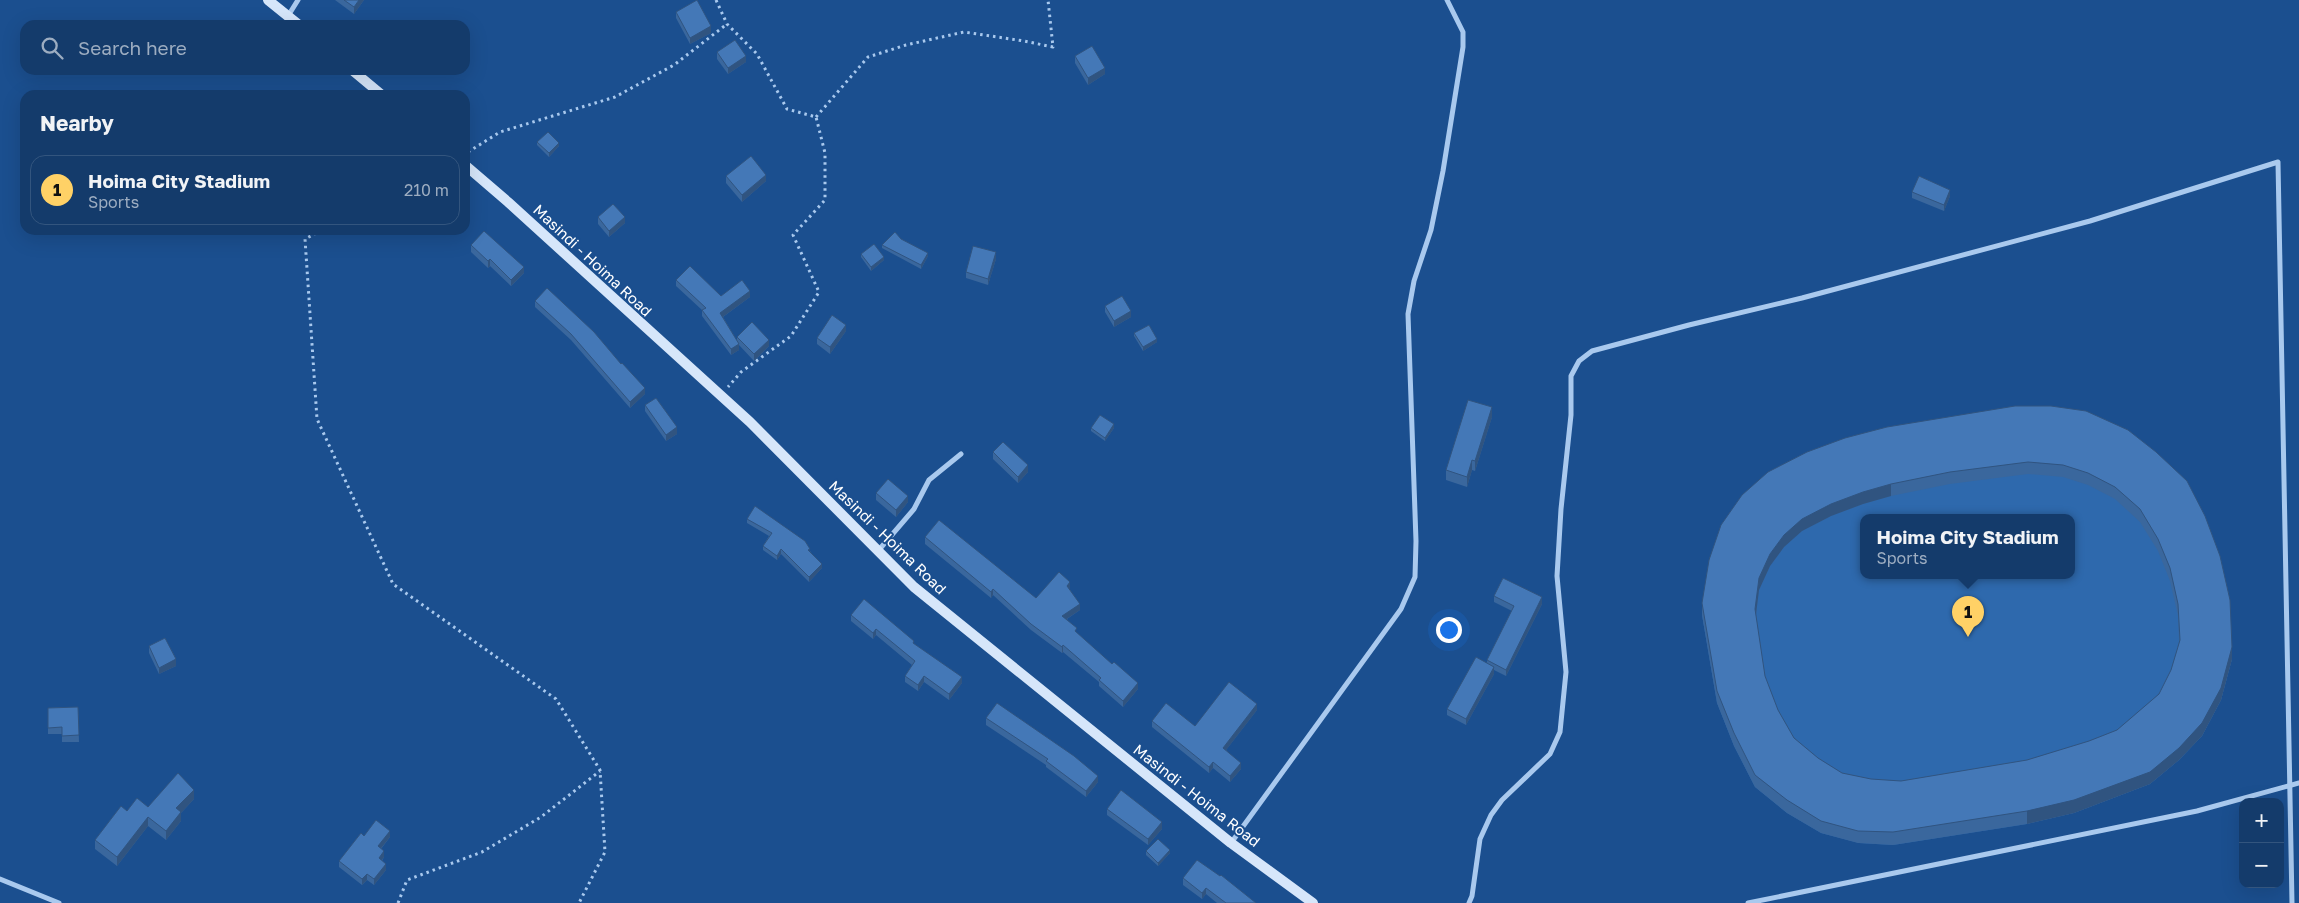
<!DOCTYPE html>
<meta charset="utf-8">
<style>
:root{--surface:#143b6b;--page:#214673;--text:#f1f3f6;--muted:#9dadc1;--line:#33557e;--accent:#ffd166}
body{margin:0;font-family:"Golos Text",sans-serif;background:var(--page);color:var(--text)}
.controls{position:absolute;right:15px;bottom:15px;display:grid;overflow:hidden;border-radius:10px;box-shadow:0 5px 20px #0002}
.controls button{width:45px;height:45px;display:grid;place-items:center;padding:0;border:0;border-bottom:1px solid var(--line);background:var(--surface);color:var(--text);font:25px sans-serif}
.you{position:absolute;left:1448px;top:629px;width:18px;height:18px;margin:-12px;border:4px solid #fff;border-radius:50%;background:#1a73e8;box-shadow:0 0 0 8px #1a73e833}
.badge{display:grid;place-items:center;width:32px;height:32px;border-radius:50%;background:var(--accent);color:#111;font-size:16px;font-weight:700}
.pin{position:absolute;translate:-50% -41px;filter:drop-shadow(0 1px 2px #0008)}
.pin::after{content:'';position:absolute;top:26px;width:18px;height:15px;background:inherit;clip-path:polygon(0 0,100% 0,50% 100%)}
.popup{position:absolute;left:1860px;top:514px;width:215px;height:65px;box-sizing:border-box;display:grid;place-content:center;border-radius:10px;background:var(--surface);filter:drop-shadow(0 1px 4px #0005);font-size:16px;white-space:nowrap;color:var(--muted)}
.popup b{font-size:19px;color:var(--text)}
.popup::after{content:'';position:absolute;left:50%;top:100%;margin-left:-10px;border:10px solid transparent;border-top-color:var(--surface)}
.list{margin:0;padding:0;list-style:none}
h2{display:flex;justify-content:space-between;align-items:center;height:65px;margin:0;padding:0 20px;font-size:21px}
h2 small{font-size:16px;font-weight:400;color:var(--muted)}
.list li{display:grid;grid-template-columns:32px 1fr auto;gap:15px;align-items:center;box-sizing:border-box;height:70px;margin:0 10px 10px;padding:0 10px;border:1px solid var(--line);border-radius:15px}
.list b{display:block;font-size:19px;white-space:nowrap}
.list p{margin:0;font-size:16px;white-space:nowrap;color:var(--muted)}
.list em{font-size:16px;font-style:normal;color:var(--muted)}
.icon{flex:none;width:28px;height:28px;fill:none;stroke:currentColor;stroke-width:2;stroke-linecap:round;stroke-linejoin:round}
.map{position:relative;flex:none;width:2299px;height:903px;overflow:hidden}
.search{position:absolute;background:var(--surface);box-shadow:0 5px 20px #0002;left:20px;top:20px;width:450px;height:55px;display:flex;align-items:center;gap:12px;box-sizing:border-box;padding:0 18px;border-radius:15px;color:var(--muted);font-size:19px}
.panel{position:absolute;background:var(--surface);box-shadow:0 5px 20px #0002;left:20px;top:90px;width:450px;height:145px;border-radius:15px}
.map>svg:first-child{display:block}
.green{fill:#2e69ad;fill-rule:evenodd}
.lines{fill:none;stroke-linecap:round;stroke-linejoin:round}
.path{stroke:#a9c9ee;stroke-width:3;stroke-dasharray:2.5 4;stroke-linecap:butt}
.street{stroke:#a9c9ee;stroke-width:5}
.secondary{stroke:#d6e6fa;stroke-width:10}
.wall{fill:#3a679d;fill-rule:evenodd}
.shaded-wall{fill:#305480}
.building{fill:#4478b7;stroke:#305480;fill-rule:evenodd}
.labels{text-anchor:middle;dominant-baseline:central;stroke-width:4;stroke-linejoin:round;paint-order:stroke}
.street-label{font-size:15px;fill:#fff;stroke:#1b4f8f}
</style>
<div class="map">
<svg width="2299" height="903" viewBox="0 0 2299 903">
<rect width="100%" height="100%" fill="#1b4f8f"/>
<path class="green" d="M2051,418L2230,612L2232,659L2221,700L2202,736L2179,760L2150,784L2074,813L2027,824L1893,845L1859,843L1821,833L1787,813L1755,787L1734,746L1717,703L1702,615L1721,538ZM1864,518H2072V576H1864Z"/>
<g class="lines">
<g class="path">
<polyline points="716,0 727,24 757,54 787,109 816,117 825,153 825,200 793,235 819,292 791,336 741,372 728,387"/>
<polyline points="816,117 868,57 906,45 964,32 1024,41 1053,47 1048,0"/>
<polyline points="468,152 500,132 615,97 674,65 727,24"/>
<polyline points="322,230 305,239 317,419 393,584 556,699 600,770 605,852 579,903"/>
<polyline points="398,903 407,880 482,852 541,817 600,771"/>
</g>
<g class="street">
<polyline points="288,16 298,0"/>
<polyline points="878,551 914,509 929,480 961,454"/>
<polyline points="1231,843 1401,609 1415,577 1416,541 1408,314 1414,281 1431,230 1443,171 1463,47 1463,32 1447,0"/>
<polyline points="0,879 59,903"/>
<polyline points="1469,903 1472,896 1480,839 1491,815 1502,800 1550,754 1560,732 1566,672 1557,576 1561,509 1571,415 1571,376 1579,361 1592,351 1689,325 1802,298 2090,221 2278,162 2292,903"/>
<polyline points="1748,903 2197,811 2299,783"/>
</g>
<g class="secondary">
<polyline points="268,0 299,25"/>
<polyline points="352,70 382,95"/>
<polyline points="465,165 508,202 750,422 914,587 1231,843 1313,903"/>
</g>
</g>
<g class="wall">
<polygon points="335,0 364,0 354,14"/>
<polygon points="676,12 711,33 690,44 676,18"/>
<polygon points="717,52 746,62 728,74 717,59"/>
<polygon points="1075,56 1105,74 1088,85 1075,63"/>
<polygon points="537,142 559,146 549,157 537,145"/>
<polygon points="726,176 766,181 742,202 726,183"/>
<polygon points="1912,192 1950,196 1944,211 1912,198"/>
<polygon points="598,217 625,223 609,237 598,224"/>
<polygon points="471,245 524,273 511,286 490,266 488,268 471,252"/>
<polygon points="882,245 928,256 921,269 882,248"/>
<polygon points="861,254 884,260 871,271 861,257"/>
<polygon points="996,259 988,285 966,278 966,272"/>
<polygon points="676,280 721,296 750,297 723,317 737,341 737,337 769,346 754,361 739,345 739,350 731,355 702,316 702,310 676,286"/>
<polygon points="535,301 621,364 645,394 630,408 571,340 535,307"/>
<polygon points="1105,306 1131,317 1114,327 1105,312"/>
<polygon points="846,331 830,354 817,344 817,338"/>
<polygon points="1134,333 1157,342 1143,351 1134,336"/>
<polygon points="645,405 677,434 666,441 645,411"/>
<polygon points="1492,417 1475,471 1472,470 1467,487 1446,480 1446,470"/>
<path d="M1887,427L2187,481L2232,659L2221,700L2202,736L2179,760L2150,784L2074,813L2027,824L1893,845L1858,843L1821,833L1787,813L1755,787L1734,746L1717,703L1702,615V603ZM2028,474L2063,477L2088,485L2115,499L2140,522L2158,551L2170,581L2178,616L2179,642L2171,670L2159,694L2117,730L2089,741L2027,760L1901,781L1871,779L1842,773L1818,758L1794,738L1778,710L1765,676L1756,615L1759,590L1770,566L1784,547L1802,531L1831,516L1863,504L1891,496L1950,484Z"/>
<polygon points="1091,428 1114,428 1105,441 1091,431"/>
<polygon points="993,452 1028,472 1018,483 993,459"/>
<polygon points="876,493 908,502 896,517 876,500"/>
<polygon points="747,519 810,551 822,568 809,582 781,554 777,560 763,550 763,546 769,536 747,523"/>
<polygon points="925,537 1036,598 1070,589 1070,590 1080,610 1067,619 1077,633 1138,689 1123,707 1099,686 1099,682 1063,652 1062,653 1031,630 993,595 991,598 925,544"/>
<polygon points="1494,596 1542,604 1506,676 1494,670 1494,674 1466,725 1447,715 1447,709 1487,663 1487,660 1512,611 1494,602"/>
<polygon points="851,615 914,644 962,683 949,700 924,682 918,691 905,682 905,676 912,665 876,635 873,639 851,621"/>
<polygon points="149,646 176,666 159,674 149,653"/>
<polygon points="78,707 79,742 62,742 62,734 48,734 48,708"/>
<polygon points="1257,710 1226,750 1241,769 1230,782 1213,768 1209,773 1152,727 1152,721 1195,726"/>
<polygon points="986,718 1098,782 1086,797 1046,767 1046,765 986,725"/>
<polygon points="194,799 181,813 181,821 166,840 148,826 117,866 95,849 95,840 127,811"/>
<polygon points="1107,809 1162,829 1148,845 1107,815"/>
<polygon points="364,836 390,837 381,849 384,857 382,861 386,870 374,885 367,880 362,885 339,867 339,861"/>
<polygon points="1146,851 1170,853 1158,866 1146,855"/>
<polygon points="1183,878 1256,903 1217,903 1206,894 1202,899 1183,885"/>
</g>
<g class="shaded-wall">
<polygon points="359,0 364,0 354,14 354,7"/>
<polygon points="711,26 711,33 690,44 690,38"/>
<polygon points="746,56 746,62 728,74 728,68"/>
<polygon points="1105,68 1105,74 1088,85 1088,78"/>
<polygon points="559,143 559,146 549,157 549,153"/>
<polygon points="766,175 766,181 742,202 742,195"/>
<polygon points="1950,190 1950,196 1944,211 1944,205"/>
<polygon points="625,217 625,223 609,237 609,231"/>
<polygon points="996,252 996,259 988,285 988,279"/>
<polygon points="928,253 928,256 921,269 921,265"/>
<polygon points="884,257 884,260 871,271 871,267"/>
<polygon points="490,259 490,266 488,268 488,261"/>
<polygon points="524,267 524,273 511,286 511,280"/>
<polygon points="750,291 750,297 720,319 720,313"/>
<polygon points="1131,311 1131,317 1114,327 1114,321"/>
<polygon points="846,325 846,331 830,354 830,347"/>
<polygon points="1157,339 1157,342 1143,351 1143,347"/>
<polygon points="769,340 769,346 754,361 754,354"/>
<polygon points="739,344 739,350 731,355 731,349"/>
<polygon points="645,388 645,394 630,408 630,402"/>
<polygon points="1492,407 1492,417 1475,471 1475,461"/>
<polygon points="1114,424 1114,428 1105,441 1105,438"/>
<polygon points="677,427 677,434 666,441 666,435"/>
<polygon points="1472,460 1472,470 1467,487 1467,477"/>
<polygon points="1028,465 1028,472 1018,483 1018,477"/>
<polygon points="1891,484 1891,496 1863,504 1831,516 1802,531 1784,547 1770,566 1759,590 1755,622 1755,609 1759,578 1770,554 1784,535 1802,519 1831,504 1863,492"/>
<polygon points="908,496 908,502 896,517 896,510"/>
<polygon points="781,549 781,554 777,560 777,556"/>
<polygon points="822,564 822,568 809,582 809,577"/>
<polygon points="1070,582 1070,589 1067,592 1067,586"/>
<polygon points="993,589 993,595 991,598 991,592"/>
<polygon points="1542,597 1542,604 1506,676 1506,670"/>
<polygon points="1080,604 1080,610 1062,622 1062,616"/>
<polygon points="876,629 876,635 873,639 873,633"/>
<polygon points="1063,645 1063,652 1062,653 1062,647"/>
<polygon points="2232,647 2232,659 2221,700 2202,736 2179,760 2150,784 2074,813 2027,824 2027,811"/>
<polygon points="176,659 176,666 159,674 159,668"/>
<polygon points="1494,667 1494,674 1466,725 1466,719"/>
<polygon points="924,676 924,682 918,691 918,685"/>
<polygon points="962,677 962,683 949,700 949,694"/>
<polygon points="1138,683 1138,689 1123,707 1123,701"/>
<polygon points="1257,704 1257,710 1223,754 1223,748"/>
<polygon points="1213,762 1213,768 1209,773 1209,767"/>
<polygon points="1241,763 1241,769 1230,782 1230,776"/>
<polygon points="1098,776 1098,782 1086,797 1086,791"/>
<polygon points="194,790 194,799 181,813 181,821 166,840 166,831 176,808"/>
<polygon points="148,817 148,826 117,866 117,857"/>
<polygon points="1162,822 1162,829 1148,845 1148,839"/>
<polygon points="390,831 390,837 378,852 378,846"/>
<polygon points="1170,850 1170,853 1158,866 1158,863"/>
<polygon points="384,851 384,857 379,864 379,858"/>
<polygon points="386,864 386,870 374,885 374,879"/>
<polygon points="367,874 367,880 362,885 362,879"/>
<polygon points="1206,888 1206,894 1202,899 1202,893"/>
</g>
<g class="building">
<polygon points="344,0 359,0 354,7"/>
<polygon points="697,0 711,26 690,38 676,12"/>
<polygon points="735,40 746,56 728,68 717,52"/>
<polygon points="1092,46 1105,68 1088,78 1075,56"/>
<polygon points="548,132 559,143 549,153 537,142"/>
<polygon points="751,156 766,175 742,195 726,176"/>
<polygon points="1919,176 1950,190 1944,205 1912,192"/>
<polygon points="613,204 625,217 609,231 598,217"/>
<polygon points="484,231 524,267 511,280 490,259 488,261 471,245"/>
<polygon points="895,232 901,239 928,253 921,265 882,245"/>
<polygon points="874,244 884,257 871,267 861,254"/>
<polygon points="973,246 996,252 988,279 966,272"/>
<polygon points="690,266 721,296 742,280 750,291 720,313 739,344 731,349 702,310 706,308 676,280"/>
<polygon points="547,288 594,332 621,364 622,363 645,388 630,402 571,334 535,301"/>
<polygon points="1122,296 1131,311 1114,321 1105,306"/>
<polygon points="832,315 846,325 830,347 817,338"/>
<polygon points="752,322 769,340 754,354 737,337"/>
<polygon points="1149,325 1157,339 1143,347 1134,333"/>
<polygon points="656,398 677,427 666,435 645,405"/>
<polygon points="1468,400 1492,407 1475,461 1472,460 1467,477 1446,470"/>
<path d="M2015,406H2051L2086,411L2128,430L2156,452L2187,481L2205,516L2220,556L2230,600L2232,647L2221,688L2202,723L2179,748L2150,772L2074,800L2027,811L1893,832L1858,831L1821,821L1787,800L1755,775L1734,733L1717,691L1702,603L1709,560L1721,525L1742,495L1768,472L1807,452L1845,438L1887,427ZM2028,462L2063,465L2088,473L2115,487L2140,509L2158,539L2170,568L2178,604L2180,640L2171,670L2159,694L2117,730L2089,741L2027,760L1901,781L1871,779L1842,773L1818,758L1794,738L1778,710L1765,676L1755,609L1759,578L1770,554L1784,535L1802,519L1831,504L1863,492L1891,484L1950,472Z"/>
<polygon points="1100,415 1114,424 1105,438 1091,428"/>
<polygon points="1003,442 1028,465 1018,477 993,452"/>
<polygon points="888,479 908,496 896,510 876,493"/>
<polygon points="755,506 805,541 810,549 808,550 822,564 809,577 781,549 777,556 763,546 772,533 747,519"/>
<polygon points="939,520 1036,598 1059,572 1070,582 1067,586 1080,604 1062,616 1077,628 1075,631 1112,664 1114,662 1138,683 1123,701 1099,680 1101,678 1063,645 1062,647 1031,624 993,589 991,592 925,537"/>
<polygon points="1503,578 1542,597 1506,670 1487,660 1514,606 1494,596"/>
<polygon points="864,599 914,641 913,643 962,677 949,694 924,676 918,685 905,676 915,661 876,629 873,633 851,615"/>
<polygon points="165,638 176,659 159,668 149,646"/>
<polygon points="1476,657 1494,667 1466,719 1447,709"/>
<polygon points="1229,682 1257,704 1223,748 1241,763 1230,776 1213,762 1209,767 1152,721 1166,703 1195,726"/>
<polygon points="997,703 1074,756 1098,776 1086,791 1046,761 1048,759 986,718"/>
<polygon points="78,707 79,735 62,736 62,727 48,728 48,708"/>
<polygon points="178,773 194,790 176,808 181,812 166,831 148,817 117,857 95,840 121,806 127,811 137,798 148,807"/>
<polygon points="1121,790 1162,822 1148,839 1107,809"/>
<polygon points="376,820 390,831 378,846 384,851 379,858 386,864 374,879 367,874 362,879 339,861 361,833 364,836"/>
<polygon points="1158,839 1170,850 1158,863 1146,851"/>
<polygon points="1197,860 1220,876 1221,875 1256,903 1226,903 1206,888 1202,893 1183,878"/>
</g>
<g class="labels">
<g class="street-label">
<text transform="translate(593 260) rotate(43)">Masindi - Hoima Road</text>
<text transform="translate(888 537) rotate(44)">Masindi - Hoima Road</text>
<text transform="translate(1197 795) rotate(38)">Masindi - Hoima Road</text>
</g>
</g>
</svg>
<div class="controls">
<button>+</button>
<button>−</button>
</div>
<div class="you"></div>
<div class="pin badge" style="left:1968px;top:637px">1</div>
<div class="popup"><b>Hoima City Stadium</b>Sports</div>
<div class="search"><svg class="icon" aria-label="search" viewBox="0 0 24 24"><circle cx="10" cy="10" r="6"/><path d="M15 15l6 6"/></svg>Search here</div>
<section class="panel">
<h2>Nearby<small></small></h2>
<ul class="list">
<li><span class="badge">1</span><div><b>Hoima City Stadium</b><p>Sports</p></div><em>210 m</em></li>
</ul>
</section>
</div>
